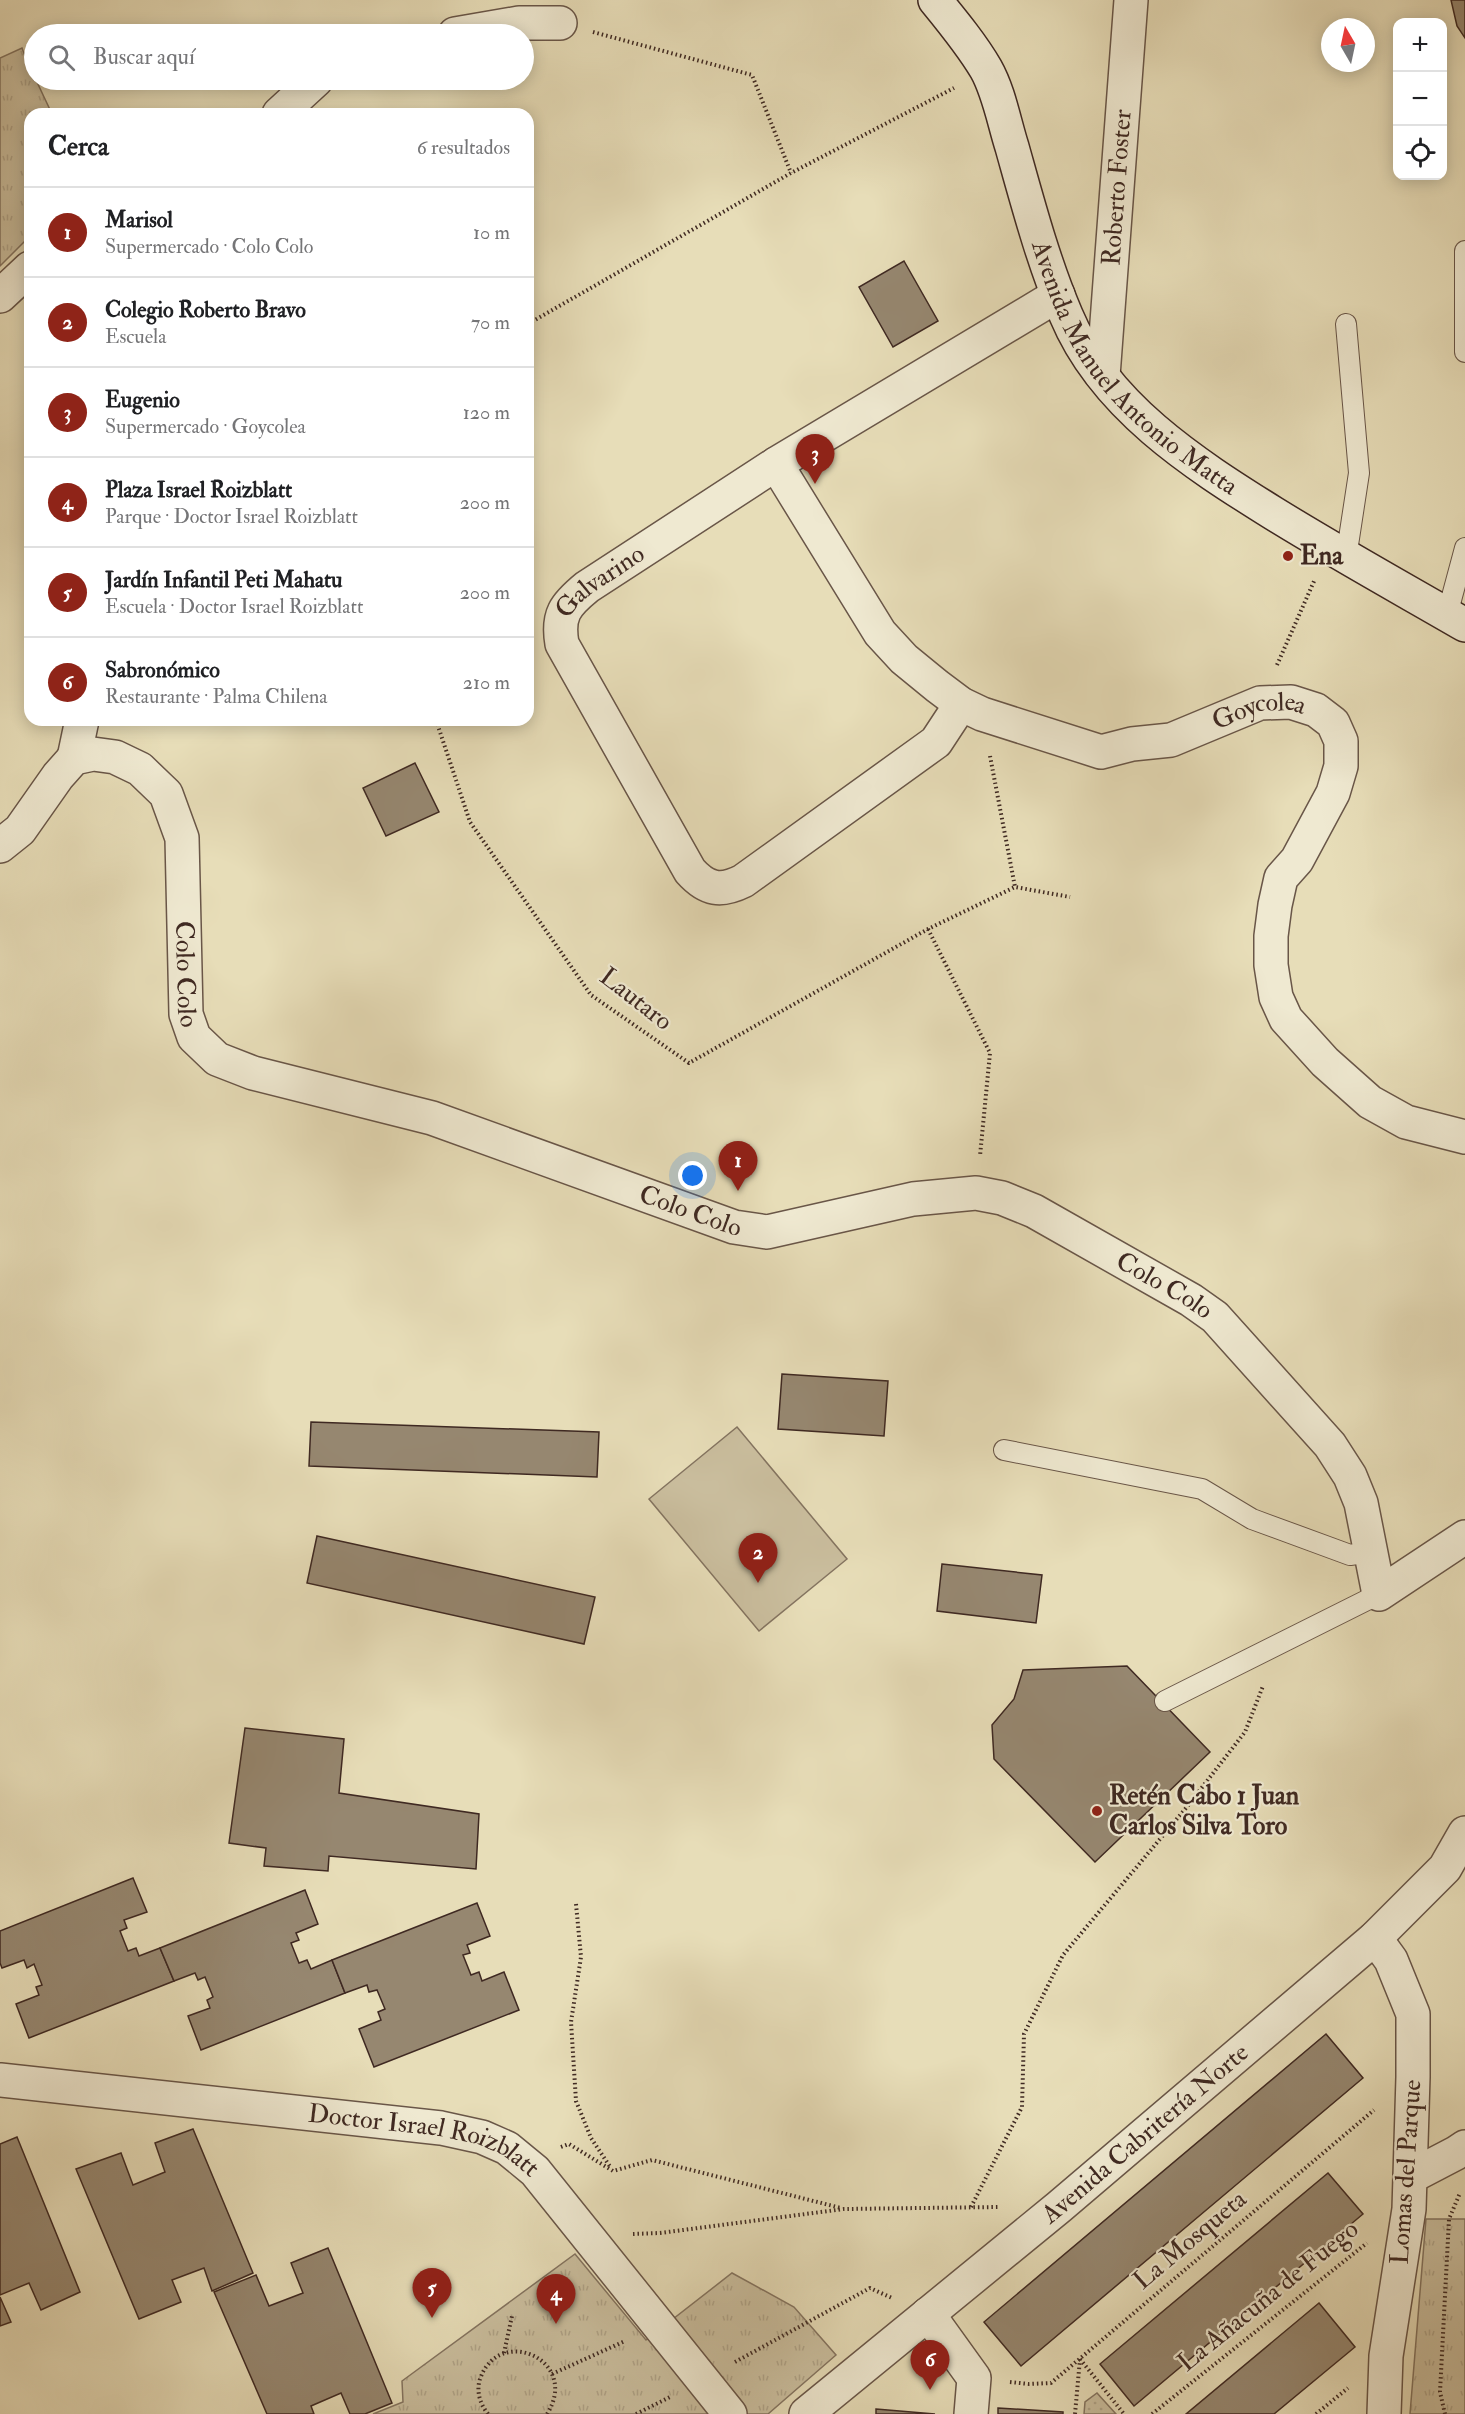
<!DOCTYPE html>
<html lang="es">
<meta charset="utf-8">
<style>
:root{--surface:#fff;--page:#f6f6f6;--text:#202124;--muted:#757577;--line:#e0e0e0;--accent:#8f2418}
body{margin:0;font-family:"IM FELL Double Pica",serif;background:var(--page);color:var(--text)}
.controls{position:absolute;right:18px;top:18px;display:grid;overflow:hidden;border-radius:12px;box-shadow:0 3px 15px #0003}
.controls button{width:54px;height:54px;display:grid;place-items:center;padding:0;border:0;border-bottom:2px solid var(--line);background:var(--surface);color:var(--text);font:30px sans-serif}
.compass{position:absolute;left:1321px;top:18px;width:54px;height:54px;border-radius:50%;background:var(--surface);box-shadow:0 3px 15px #0003;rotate:351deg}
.you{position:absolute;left:693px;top:1176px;width:21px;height:21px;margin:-15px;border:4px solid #fff;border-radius:50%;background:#1a73e8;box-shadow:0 0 0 9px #1a73e833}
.badge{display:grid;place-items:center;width:39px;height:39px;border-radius:50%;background:var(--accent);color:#fff;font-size:20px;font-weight:700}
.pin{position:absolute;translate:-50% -50px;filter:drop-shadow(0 2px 3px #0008)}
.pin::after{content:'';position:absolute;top:32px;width:21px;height:18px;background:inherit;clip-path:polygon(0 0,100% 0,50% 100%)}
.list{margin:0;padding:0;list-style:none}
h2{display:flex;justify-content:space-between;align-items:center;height:78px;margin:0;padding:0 24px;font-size:26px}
h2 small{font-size:20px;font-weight:400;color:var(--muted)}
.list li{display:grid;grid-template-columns:39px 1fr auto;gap:18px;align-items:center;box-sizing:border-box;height:90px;padding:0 24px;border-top:2px solid var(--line)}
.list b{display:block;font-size:22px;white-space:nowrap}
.list p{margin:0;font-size:20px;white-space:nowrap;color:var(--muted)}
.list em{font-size:20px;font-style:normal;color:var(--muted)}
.icon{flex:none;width:33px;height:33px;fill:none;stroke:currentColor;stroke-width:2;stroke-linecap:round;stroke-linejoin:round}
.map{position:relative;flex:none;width:1465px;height:2414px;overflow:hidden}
.search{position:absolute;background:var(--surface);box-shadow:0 3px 15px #0003;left:24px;top:24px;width:510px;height:66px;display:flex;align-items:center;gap:15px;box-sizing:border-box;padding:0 21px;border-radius:33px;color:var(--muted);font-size:22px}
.panel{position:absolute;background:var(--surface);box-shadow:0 3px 15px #0003;left:24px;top:108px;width:510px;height:618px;border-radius:18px}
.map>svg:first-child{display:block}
.grass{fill:url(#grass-tufts);stroke:#847460;stroke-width:1.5}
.garden{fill:url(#garden-dots);stroke:#847460;stroke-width:1.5}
.pitch{fill:#cabe9e;stroke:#847460;stroke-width:1.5}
.building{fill:#968770;stroke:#3f2922;stroke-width:1.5}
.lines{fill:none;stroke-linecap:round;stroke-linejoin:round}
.service-casing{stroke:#695648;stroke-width:22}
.minor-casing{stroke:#695648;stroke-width:36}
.tertiary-casing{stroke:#695648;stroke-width:36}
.secondary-casing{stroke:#3f2922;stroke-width:36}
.path{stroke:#3f2922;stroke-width:4;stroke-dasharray:1.5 3;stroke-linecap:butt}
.service{stroke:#efe9d1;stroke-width:20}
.minor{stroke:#efe9d1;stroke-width:33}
.tertiary{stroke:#efe9d1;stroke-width:33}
.secondary{stroke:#efe9d1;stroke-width:33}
.poi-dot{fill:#8f2418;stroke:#efe9d1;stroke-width:2}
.labels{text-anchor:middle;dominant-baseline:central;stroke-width:4.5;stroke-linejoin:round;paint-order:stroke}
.street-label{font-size:26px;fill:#3f2922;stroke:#efe9d1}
.poi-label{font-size:26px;font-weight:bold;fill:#3f2922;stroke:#efe9d1;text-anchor:start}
</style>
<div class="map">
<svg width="1465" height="2414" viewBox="0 0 1465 2414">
<defs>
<pattern id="grass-tufts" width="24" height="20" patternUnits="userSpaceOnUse" patternTransform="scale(1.5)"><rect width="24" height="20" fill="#cabe9e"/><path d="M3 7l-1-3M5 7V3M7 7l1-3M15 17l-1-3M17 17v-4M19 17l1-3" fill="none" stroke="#afa388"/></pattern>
<pattern id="garden-dots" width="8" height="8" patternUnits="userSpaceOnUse" patternTransform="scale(1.5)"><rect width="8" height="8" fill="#cabe9e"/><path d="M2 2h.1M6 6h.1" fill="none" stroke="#afa388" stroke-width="1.8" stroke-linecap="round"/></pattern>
</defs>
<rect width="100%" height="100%" fill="#e7ddb8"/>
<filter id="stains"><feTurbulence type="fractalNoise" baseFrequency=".00333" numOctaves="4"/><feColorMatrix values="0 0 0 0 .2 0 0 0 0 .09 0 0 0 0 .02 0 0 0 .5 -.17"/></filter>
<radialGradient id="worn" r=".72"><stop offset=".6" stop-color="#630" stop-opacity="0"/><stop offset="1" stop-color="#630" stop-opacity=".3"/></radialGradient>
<g class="grass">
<polygon points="22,48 34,80 36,80 52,114 30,114 30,236 0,266 0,58"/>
<polygon points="1426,2219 1465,2219 1465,2414 1410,2414"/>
<polygon points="575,2254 646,2340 732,2273 794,2307 836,2355 768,2414 373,2414 403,2402 402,2381"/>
</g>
<polygon class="garden" points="1097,2393 1116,2414 1084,2414 1085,2402"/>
<polygon class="pitch" points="737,1427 847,1559 759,1631 649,1499"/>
<g class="building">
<polygon points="1451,0 1465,0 1465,38 1457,26"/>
<polygon points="904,261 938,321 893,347 859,287"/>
<polygon points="415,763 439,812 386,836 363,788"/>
<polygon points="782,1374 888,1381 884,1436 778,1429"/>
<polygon points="311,1422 599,1432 597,1477 309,1466"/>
<polygon points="317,1536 595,1597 584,1644 307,1583"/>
<polygon points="942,1564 1042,1575 1036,1623 937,1611"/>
<polygon points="1127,1666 1210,1752 1095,1862 994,1759 992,1725 1014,1699 1023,1670"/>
<polygon points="245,1728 344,1739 339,1793 479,1814 476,1869 329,1856 328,1871 264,1866 266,1848 229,1843"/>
<polygon points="133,1878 147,1912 124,1920 127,1928 120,1931 128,1951 136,1948 139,1956 160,1948 174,1981 29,2038 16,2004 39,1995 36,1987 42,1985 34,1964 27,1968 24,1960 2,1968 0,1963 0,1931"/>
<polygon points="305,1890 318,1924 296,1933 299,1940 291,1943 299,1963 307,1960 311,1969 332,1960 345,1993 201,2050 188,2016 210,2008 207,2000 213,1997 205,1977 198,1980 195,1973 174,1981 160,1948"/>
<polygon points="477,1903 490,1936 467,1945 470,1953 463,1955 471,1975 479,1972 482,1981 504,1972 519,2010 374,2067 359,2029 381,2020 378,2012 385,2009 377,1990 369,1992 367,1985 345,1993 332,1960"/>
<polygon points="1326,2034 1363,2078 1021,2366 984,2322"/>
<polygon points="193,2129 253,2273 212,2291 204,2268 172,2280 181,2302 139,2319 76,2169 121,2153 133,2185 165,2172 155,2143"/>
<polygon points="17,2137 80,2292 41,2310 29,2283 0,2295 0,2144"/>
<polygon points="1328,2173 1363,2214 1134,2406 1100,2364"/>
<polygon points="328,2248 392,2403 365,2414 350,2414 341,2393 311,2406 314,2414 267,2414 214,2292 256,2275 269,2306 303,2293 291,2263"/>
<polygon points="0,2297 11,2322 0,2326"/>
<polygon points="1319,2303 1355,2347 1274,2414 1186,2414"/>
<polygon points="998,2408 1063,2412 1063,2414 998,2414"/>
<polygon points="876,2409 935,2414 876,2414"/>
</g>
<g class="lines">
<g class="service-casing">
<g id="service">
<polyline points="1465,251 1465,352"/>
<polyline points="1346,324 1359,473 1346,558"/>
<polyline points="1447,615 1465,548"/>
<polyline points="1004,1450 1202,1489 1252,1519 1350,1555 1370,1552"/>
<polyline points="1165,1701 1379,1594"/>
</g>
</g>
<g class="minor-casing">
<g id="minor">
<polyline points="455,34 519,23 560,23"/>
<polyline points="279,114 316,80"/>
<polyline points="0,296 30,268"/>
<path id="s1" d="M1103,376L1131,0"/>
<path id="s2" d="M776,464L880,633L904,659L937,686L961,704L982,714L1101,752L1132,744L1171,740L1260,703L1291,702L1316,710L1333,723L1341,741V766L1333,793L1297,860L1281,878L1275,905L1271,936V965L1276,997L1286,1019L1325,1062L1370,1102L1406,1122L1465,1137"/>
<path id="s3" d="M961,704L936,742L743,881C721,892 707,890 690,871L562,644C557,615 565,605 587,587L776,464L1058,295"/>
<polyline points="74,758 82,720"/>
<path id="s4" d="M0,846L20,830L58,776L74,758L93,754L115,757L140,769L166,794L182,838L186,1014L194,1037L217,1059L253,1073L432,1118L734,1227L767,1232L913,1199L976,1193L1002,1198L1034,1211L1191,1300L1215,1317L1330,1445L1350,1476L1361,1503L1379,1594L1465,1537"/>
<path id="s5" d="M0,2080L441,2128L482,2137L507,2148L535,2171L730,2414"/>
<polyline points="1410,2177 1456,2153 1465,2147"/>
<polyline points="928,2314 974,2378 971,2414"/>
</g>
</g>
<g class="tertiary-casing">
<g id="tertiary">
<polyline points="1375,1938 1391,1960 1413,2014 1413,2077 1409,2209 1386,2356 1384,2414"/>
<path id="s6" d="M806,2414L1059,2207L1375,1938L1445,1868L1465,1833"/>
</g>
</g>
<g class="secondary-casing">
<g id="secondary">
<path id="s7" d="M935,0C953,22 972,45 986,69C999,92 1004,122 1012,147C1028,204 1043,261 1066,315C1104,406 1193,463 1273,513C1336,552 1401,588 1465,625"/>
</g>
</g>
<g class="path">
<polyline points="593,32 752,75 791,173"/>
<polyline points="528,324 791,173 954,88"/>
<polyline points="1277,665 1315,579"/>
<polyline points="436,720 470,822 591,995 689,1063 928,929 1015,887 1070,897"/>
<polyline points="990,756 1015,887"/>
<polyline points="928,929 990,1053 980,1156"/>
<polyline points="576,1904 581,1957 571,2022 576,2101 591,2138 611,2168"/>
<polyline points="561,2147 569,2144 613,2171 652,2160 841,2208"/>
<polyline points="971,2207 1022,2107 1024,2034 1063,1955 1186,1808 1245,1732 1263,1686"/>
<polyline points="633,2234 660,2233 844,2209 999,2207"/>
<polyline points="504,2353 512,2316"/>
<polyline points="1080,2359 1124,2414"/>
<polyline points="735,2362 870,2288 892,2298"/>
<polyline points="552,2374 625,2341"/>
<polyline points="1010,2382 1029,2384 1051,2383 1374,2110"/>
<path d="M488,2414C480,2404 476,2391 480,2379C499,2324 581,2360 547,2414"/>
<polyline points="636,2414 670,2397"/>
<polyline points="1075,2414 1080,2359"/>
<polyline points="1152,2414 1367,2243"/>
<polyline points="1316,2414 1348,2388"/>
<polyline points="1445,2414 1440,2392 1449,2219 1460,2193"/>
</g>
<use href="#service" class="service"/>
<use href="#minor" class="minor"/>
<use href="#tertiary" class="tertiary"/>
<use href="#secondary" class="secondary"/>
</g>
<g class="poi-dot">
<circle cx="1288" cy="556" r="6"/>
<circle cx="1097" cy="1811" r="6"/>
</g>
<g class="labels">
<g class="street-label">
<text stroke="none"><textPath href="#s1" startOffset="189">Roberto Foster</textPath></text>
<text stroke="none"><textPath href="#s7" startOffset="429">Avenida Manuel Antonio Matta</textPath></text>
<text stroke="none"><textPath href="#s3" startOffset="684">Galvarino</textPath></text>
<text stroke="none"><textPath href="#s2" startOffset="620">Goycolea</textPath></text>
<text stroke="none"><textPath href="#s4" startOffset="404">Colo Colo</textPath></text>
<text transform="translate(636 999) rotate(38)">Lautaro</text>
<text stroke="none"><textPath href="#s4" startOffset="998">Colo Colo</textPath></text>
<text stroke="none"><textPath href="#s4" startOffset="1502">Colo Colo</textPath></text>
<text stroke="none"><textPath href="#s6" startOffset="440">Avenida Cabritería Norte</textPath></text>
<text stroke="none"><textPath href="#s5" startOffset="430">Doctor Israel Roizblatt</textPath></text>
<text transform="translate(1406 2172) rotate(-86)">Lomas del Parque</text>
<text transform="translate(1190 2240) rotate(-40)">La Mosqueta</text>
<text transform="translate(1268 2296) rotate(-39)">La Añacuña de Fuego</text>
</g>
<g class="poi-label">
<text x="1300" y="556">Ena</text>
<text x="1109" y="1796">Retén Cabo 1 Juan<tspan x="1109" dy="30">Carlos Silva Toro</tspan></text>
</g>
</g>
<rect width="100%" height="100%" filter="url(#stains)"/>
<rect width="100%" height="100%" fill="url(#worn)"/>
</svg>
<div class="controls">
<button>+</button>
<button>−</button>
<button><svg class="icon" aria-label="locate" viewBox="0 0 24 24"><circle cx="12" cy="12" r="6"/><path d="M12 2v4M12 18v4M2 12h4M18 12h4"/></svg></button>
</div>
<svg class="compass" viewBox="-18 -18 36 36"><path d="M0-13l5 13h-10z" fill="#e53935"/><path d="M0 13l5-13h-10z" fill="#757577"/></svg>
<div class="you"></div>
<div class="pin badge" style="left:738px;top:1191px">1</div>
<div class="pin badge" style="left:758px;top:1583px">2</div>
<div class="pin badge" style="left:815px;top:484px">3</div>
<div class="pin badge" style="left:556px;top:2324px">4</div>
<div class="pin badge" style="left:432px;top:2318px">5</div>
<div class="pin badge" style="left:930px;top:2390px">6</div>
<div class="search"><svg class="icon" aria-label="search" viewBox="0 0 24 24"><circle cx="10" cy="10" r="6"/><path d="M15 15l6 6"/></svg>Buscar aquí</div>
<section class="panel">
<h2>Cerca<small>6 resultados</small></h2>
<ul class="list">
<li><span class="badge">1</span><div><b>Marisol</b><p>Supermercado · Colo Colo</p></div><em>10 m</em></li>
<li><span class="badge">2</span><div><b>Colegio Roberto Bravo</b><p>Escuela</p></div><em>70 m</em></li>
<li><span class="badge">3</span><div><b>Eugenio</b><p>Supermercado · Goycolea</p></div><em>120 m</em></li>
<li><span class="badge">4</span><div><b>Plaza Israel Roizblatt</b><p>Parque · Doctor Israel Roizblatt</p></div><em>200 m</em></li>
<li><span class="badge">5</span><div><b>Jardín Infantil Peti Mahatu</b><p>Escuela · Doctor Israel Roizblatt</p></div><em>200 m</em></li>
<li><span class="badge">6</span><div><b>Sabronómico</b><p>Restaurante · Palma Chilena</p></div><em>210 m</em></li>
</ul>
</section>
</div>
